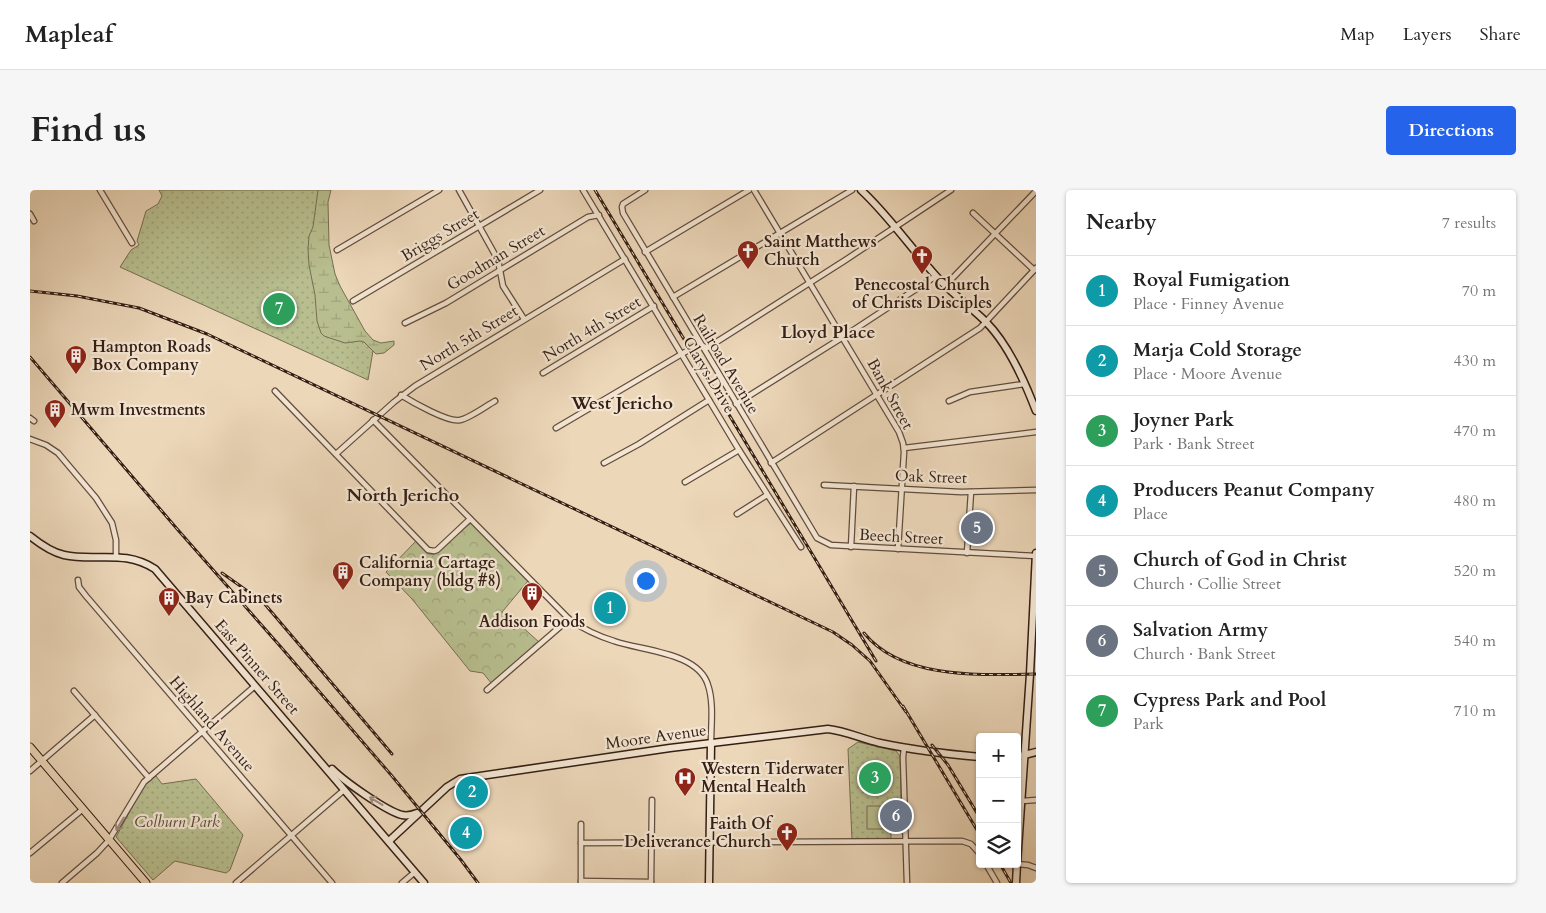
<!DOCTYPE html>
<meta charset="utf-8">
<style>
:root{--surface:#fff;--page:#f6f6f6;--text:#222;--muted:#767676;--line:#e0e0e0;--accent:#2563eb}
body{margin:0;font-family:Cardo,serif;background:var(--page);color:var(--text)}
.controls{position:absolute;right:15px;bottom:15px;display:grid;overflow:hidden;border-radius:5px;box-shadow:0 1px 4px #0004}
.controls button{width:45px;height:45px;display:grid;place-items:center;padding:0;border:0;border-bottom:1px solid var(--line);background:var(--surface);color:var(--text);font:25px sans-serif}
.you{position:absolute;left:615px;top:390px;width:18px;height:18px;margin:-12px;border:4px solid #fff;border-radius:50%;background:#1a73e8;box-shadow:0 0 0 8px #1a73e833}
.badge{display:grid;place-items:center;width:32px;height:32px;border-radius:50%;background:var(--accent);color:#fff;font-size:16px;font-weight:700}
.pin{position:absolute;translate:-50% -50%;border:2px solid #fff;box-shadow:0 1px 5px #0006}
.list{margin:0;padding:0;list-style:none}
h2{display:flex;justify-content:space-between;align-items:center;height:65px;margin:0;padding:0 20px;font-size:21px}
h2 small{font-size:16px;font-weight:400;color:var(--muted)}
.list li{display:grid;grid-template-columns:32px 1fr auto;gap:15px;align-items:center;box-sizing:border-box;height:70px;padding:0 20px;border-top:1px solid var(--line)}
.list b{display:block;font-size:19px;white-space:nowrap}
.list p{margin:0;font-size:16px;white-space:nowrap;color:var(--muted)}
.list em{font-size:16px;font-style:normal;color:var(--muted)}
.icon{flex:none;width:28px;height:28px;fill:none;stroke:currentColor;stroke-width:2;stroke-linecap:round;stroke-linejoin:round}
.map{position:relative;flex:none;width:1006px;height:693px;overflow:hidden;border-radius:5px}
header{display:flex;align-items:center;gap:30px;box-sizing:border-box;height:70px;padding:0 25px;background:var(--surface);border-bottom:1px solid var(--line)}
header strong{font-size:24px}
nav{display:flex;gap:28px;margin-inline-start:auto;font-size:18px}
.intro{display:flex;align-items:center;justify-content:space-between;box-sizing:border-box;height:120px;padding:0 30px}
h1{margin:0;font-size:35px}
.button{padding:12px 22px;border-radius:5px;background:var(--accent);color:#fff;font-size:18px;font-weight:700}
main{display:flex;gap:30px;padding:0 30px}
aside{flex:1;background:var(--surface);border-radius:5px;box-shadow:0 1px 4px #0004}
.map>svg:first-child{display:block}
.green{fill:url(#green-dots);stroke:#766e52}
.forest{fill:url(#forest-crowns);stroke:#766e52}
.wetland{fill:url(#wetland-marsh);stroke:#766e52}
.pitch{fill:#b8be8f;stroke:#766e52}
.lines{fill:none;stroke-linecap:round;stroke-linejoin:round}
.street-casing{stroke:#624c3d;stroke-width:7}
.secondary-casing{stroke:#341e14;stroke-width:9}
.primary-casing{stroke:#341e14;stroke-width:9}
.street{stroke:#f3e5d2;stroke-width:4.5}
.secondary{stroke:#f3e5d2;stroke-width:6}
.primary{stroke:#ecd7b9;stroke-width:7}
.rail-casing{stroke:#341e14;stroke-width:3}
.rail{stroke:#f3e5d2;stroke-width:1;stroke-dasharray:4;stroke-linecap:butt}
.oneway{stroke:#9d8b7c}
.labels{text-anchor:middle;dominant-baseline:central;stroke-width:4.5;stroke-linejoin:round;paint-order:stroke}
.street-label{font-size:16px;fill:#341e14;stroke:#f3e5d2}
.poi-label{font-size:16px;font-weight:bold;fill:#341e14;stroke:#f3e5d2;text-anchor:start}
.park-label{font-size:16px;font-style:italic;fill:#5c4e39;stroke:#f3e5d2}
.neighbourhood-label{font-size:18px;font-weight:bold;fill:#341e14;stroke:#f3e5d2}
</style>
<header>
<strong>Mapleaf</strong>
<nav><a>Map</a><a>Layers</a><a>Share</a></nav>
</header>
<div class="intro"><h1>Find us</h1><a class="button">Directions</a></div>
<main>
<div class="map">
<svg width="1006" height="693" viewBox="0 0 1006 693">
<defs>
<pattern id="green-dots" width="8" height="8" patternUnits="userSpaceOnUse" patternTransform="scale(1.25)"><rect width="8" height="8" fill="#b8be8f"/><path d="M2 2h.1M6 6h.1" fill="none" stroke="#9fa37a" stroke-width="1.8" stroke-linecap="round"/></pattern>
<pattern id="forest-crowns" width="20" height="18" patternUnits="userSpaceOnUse" patternTransform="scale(1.25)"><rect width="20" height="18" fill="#b8be8f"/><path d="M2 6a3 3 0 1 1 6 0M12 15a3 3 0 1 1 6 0" fill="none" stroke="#9fa37a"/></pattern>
<pattern id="wetland-marsh" width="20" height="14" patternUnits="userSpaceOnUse" patternTransform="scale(1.25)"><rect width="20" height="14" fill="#b8be8f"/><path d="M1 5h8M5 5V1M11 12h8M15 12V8" fill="none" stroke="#9fa37a"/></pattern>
</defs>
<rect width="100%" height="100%" fill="#ecd7b9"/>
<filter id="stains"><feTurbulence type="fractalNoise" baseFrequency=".004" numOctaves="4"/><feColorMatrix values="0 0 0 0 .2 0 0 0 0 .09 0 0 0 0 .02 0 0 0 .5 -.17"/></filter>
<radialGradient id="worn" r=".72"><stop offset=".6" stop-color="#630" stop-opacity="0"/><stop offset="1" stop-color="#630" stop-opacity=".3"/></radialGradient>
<g class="green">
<polygon points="129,0 294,0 285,72 343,161 338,190 90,77 101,60 109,55 107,51 116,21 128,14 132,6"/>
<polygon points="828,552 866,561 870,566 871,609 861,609 861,650 822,650 818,559"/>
<polygon points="126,586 132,594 166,589 213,645 200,680 196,683 145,671 123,690 86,647 114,595"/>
</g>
<polygon class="forest" points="442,332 498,391 472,422 484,440 490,435 510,453 462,494 453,483 440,481 382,409 356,382 386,351 398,364 404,364"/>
<polygon class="wetland" points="288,0 301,0 298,12 299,55 305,84 310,96 335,141 343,150 351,153 364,151 364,155 354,163 346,164 334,152 330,151 315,153 294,146 291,143 287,131 285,105 279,75 278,59 279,46 283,37"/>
<polygon class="pitch" points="837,616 856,616 857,639 837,639"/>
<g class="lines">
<g class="street-casing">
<g id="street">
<polyline points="70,0 102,53"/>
<polyline points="429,0 468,70 473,96 494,129"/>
<polyline points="553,0 709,260 771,357"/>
<polyline points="615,0 593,14 592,17 593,23 787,348 801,355 1006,366"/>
<polyline points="724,0 869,242 873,253 874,262 868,359"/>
<polyline points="943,23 1004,80"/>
<polyline points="0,24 4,31"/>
<polyline points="307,60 409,0"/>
<polyline points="615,62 719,0"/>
<polyline points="915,96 1006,1"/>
<polyline points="643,107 822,0"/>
<polyline points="323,111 510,0"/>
<polyline points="375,133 416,113 558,27 569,25"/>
<polyline points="513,183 624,116"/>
<polyline points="245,201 398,360 404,361 407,360 440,329"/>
<path d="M371,205C382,212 419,233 430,230C440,228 456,216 465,211"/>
<polyline points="919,211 940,202 994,194"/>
<polyline points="706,214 813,147 906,86"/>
<polyline points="0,228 4,231"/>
<path d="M343,230L539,429C553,439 568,446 584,451C612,461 668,462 678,495C684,513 681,535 681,553"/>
<polyline points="526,238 667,155 671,155 677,158 814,71 921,0"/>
<polyline points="0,249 16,255 28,263 66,308 82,333 86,350 86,367"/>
<polyline points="874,258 1006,242"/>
<polyline points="306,264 364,212 385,196 595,69"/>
<polyline points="574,273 609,254 679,210"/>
<polyline points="741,273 950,138 1006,78"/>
<polyline points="655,292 709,260"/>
<polyline points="794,295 931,302 1006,300"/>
<polyline points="707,324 737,305"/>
<polyline points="821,357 824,296"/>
<polyline points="937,363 941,302"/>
<polyline points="48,390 49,397 56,406 302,693"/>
<polyline points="457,500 539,429"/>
<polyline points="44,501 119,588"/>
<polyline points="874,558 873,567 877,693"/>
<polyline points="0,581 65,525"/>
<polyline points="992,611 1006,610"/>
<polyline points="551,634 551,693"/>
<polyline points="551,653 932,651 941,654 950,664"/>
<polyline points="0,663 53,619"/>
<polyline points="956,674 967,693"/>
<polyline points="987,674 998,675 1006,678"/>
<polyline points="551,691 621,692"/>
<polyline points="32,693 67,663 79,650 114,592 225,496"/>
<polyline points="206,693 314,600"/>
<polyline points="372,693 385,682"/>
<polyline points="621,693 622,610"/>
</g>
</g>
<g class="secondary-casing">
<g id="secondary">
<path d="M831,0C859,26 880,57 906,86C921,103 940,116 956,132C978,154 995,192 1006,221"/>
<path d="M0,346C10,354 21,362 34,365C66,372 94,359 125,379L394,693"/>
<polyline points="987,567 1006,562"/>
<path d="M302,579C314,591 356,621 372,625C377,626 382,625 387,623"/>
<path d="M359,651L417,597L430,589L640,558L798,539C816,541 832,549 850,553C883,560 916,564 950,567"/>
<polyline points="987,674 1000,484 1006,363"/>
<polyline points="679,693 681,553"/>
<polyline points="986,693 987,674"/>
</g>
</g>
<g class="primary-casing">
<polyline id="primary" points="0,557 116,693"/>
</g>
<use href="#street" class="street"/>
<use href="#secondary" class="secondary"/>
<use href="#primary" class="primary"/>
<g class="rail-casing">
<g id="rail">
<polyline points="565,0 846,471"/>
<polyline points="0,101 47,106 109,118 177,144 803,442 822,455 840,471 876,522"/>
<polyline points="0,167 148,340 250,456 362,586 431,670 448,693"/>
<polyline points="192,383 233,412 362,564"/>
<path d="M834,443C872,490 952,485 1006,484"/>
<polyline points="873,516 950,645"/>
<polyline points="902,555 918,575 950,628"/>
<polyline points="970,674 981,693"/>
</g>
</g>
<use href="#rail" class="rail"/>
</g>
<defs><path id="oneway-shaft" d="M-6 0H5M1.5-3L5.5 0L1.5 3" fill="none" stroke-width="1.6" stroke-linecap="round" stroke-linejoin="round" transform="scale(1.25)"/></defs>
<g class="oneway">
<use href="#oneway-shaft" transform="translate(346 611) rotate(-149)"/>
<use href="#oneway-shaft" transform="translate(90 634) rotate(121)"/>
</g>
<defs>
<g id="church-pin" transform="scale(1.125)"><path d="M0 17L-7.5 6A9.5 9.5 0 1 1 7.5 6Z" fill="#8f2418" stroke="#f3e5d2"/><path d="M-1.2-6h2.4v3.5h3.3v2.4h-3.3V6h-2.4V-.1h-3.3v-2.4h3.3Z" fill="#fff"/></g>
<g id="building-pin" transform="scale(1.125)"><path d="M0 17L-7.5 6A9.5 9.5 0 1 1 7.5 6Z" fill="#8f2418" stroke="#f3e5d2"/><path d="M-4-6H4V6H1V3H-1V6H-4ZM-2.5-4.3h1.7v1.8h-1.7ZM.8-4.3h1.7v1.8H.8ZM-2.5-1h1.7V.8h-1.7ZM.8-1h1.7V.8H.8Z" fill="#fff"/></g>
<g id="hospital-pin" transform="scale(1.125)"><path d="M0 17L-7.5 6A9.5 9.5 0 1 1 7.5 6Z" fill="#8f2418" stroke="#f3e5d2"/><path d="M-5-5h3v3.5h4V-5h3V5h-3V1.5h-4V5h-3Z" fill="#fff"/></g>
</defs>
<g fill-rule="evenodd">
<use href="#church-pin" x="718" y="61"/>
<use href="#church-pin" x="892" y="66"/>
<use href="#building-pin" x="46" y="166"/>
<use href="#building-pin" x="25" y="220"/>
<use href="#building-pin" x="313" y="382"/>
<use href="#building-pin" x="502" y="403"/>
<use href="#building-pin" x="139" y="408"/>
<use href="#hospital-pin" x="655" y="588"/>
<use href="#church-pin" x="757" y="643"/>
</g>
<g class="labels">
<g class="street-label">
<text transform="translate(410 45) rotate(-31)">Briggs Street</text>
<text transform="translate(466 68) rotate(-31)">Goodman Street</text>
<text transform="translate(562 139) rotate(-31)">North 4th Street</text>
<text transform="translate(439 148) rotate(-31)">North 5th Street</text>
<text transform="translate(696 174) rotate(59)">Railroad Avenue</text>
<text transform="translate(679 185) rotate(59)">Clarys Drive</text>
<text transform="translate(860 204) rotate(61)">Bank Street</text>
<text transform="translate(901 287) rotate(2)">Oak Street</text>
<text transform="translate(871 347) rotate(3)">Beech Street</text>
<text transform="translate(227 477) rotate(49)">East Pinner Street</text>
<text transform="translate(182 534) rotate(49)">Highland Avenue</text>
<text transform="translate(626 547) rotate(-8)">Moore Avenue</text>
</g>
<g class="poi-label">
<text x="734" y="52">Saint Matthews<tspan x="734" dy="18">Church</tspan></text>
<text x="892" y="95" text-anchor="middle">Penecostal Church<tspan x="892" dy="18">of Christs Disciples</tspan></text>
<text x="62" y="157">Hampton Roads<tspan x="62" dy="18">Box Company</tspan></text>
<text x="41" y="220">Mwm Investments</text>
<text x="329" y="373">California Cartage<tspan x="329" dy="18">Company (bldg #8)</tspan></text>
<text x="155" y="408">Bay Cabinets</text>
<text x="502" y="432" text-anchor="middle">Addison Foods</text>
<text x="671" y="579">Western Tiderwater<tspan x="671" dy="18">Mental Health</tspan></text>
<text x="741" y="634" text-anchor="end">Faith Of<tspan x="741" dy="18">Deliverance Church</tspan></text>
</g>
<g class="park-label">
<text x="147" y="632">Colburn Park</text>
</g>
<g class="neighbourhood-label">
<text x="798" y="142">Lloyd Place</text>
<text x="592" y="213">West Jericho</text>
<text x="373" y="305">North Jericho</text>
</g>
</g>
<rect width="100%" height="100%" filter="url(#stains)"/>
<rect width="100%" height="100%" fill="url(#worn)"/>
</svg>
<div class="controls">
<button>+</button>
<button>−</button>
<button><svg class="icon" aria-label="layers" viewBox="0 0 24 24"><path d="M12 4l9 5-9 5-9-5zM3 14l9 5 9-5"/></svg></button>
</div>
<div class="you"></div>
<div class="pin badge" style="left:580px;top:418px;background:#0f9aa8">1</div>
<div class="pin badge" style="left:442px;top:602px;background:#0f9aa8">2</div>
<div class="pin badge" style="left:845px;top:588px;background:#2e9e5b">3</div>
<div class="pin badge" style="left:436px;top:643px;background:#0f9aa8">4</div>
<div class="pin badge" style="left:947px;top:338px;background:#6b7280">5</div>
<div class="pin badge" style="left:866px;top:626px;background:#6b7280">6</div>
<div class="pin badge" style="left:249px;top:119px;background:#2e9e5b">7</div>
</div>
<aside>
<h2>Nearby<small>7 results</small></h2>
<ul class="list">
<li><span class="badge" style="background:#0f9aa8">1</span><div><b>Royal Fumigation</b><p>Place · Finney Avenue</p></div><em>70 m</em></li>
<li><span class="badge" style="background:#0f9aa8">2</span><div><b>Marja Cold Storage</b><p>Place · Moore Avenue</p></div><em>430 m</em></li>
<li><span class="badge" style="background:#2e9e5b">3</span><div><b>Joyner Park</b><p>Park · Bank Street</p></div><em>470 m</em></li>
<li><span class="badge" style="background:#0f9aa8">4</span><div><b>Producers Peanut Company</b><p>Place</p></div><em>480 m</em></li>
<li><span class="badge" style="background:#6b7280">5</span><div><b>Church of God in Christ</b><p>Church · Collie Street</p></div><em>520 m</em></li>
<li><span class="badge" style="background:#6b7280">6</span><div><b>Salvation Army</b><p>Church · Bank Street</p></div><em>540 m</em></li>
<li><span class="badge" style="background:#2e9e5b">7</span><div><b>Cypress Park and Pool</b><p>Park</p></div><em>710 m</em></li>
</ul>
</aside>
</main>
